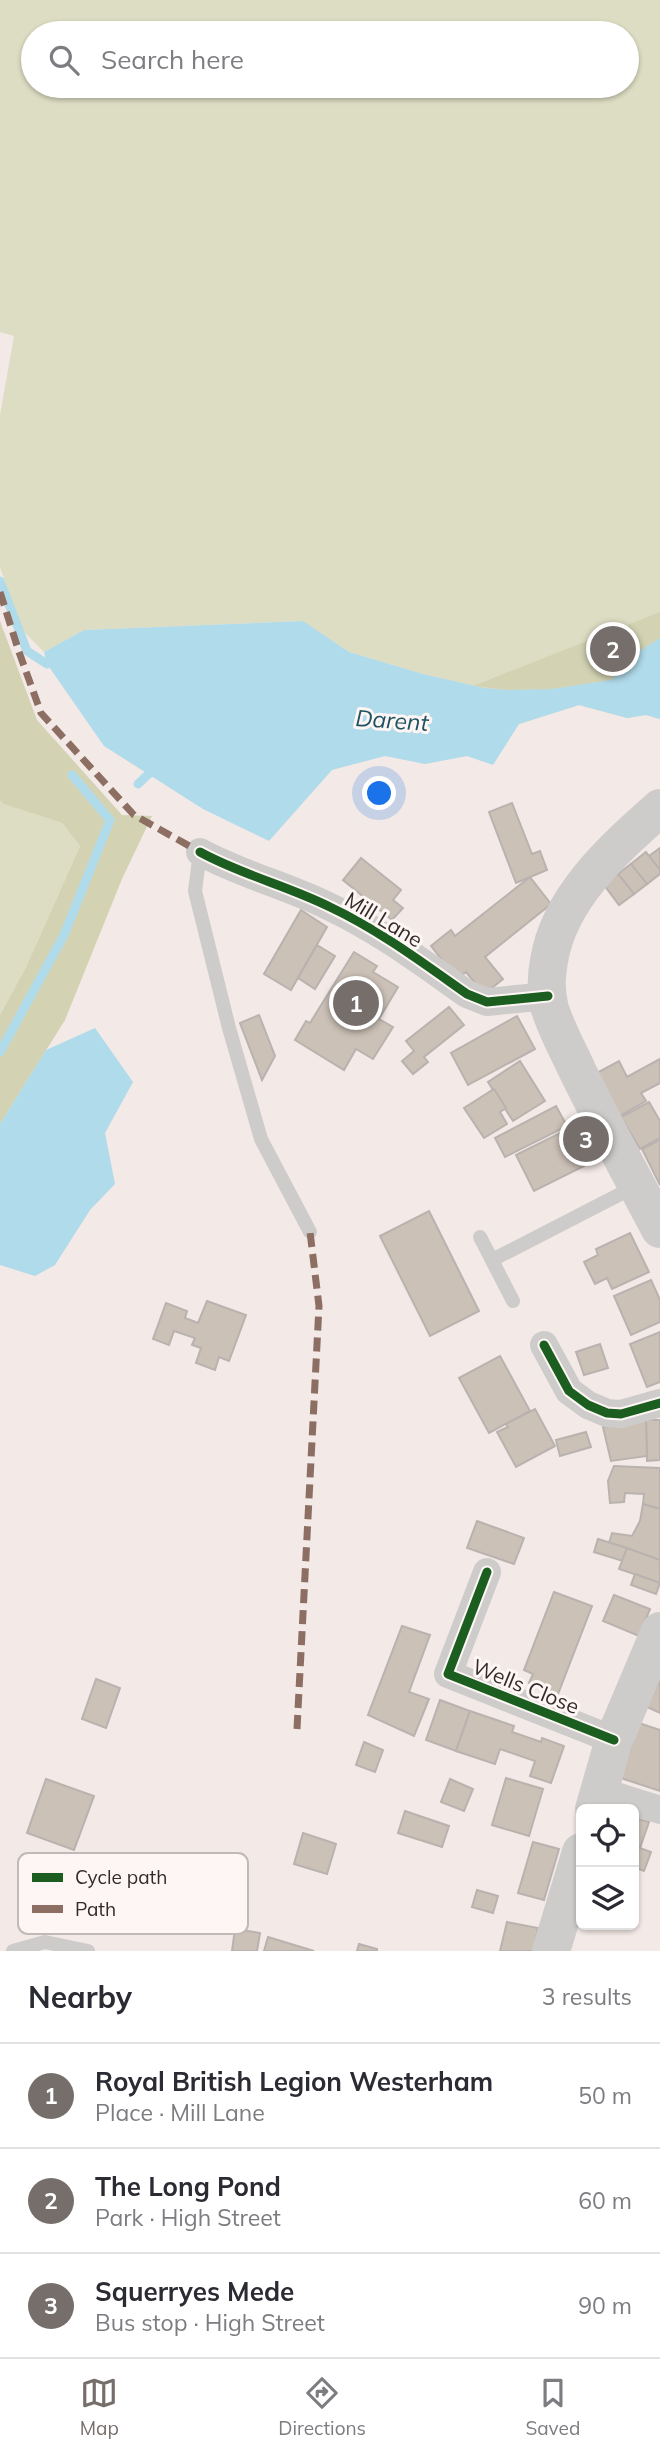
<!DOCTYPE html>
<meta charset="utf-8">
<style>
:root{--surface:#fff;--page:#f2f2f3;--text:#2b2b33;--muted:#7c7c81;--line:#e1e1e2;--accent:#766e6b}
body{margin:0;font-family:Mulish,sans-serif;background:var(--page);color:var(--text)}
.controls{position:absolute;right:21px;bottom:21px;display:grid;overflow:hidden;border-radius:10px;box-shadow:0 2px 5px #0004}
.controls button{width:63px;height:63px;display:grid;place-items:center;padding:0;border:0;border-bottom:2px solid var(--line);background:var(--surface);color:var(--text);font:35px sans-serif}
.you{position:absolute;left:380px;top:794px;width:24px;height:24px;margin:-18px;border:5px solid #fff;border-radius:50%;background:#1a73e8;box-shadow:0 0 0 10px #1a73e833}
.badge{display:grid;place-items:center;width:46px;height:46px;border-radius:50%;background:var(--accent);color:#fff;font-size:23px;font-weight:700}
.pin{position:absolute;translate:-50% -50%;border:4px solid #fff;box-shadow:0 2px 7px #0006}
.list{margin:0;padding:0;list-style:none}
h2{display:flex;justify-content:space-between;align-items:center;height:91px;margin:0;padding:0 28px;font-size:30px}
h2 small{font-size:23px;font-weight:400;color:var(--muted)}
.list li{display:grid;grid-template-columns:46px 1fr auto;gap:21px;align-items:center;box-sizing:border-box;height:105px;padding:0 28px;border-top:2px solid var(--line)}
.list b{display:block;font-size:26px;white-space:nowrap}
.list p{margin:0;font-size:23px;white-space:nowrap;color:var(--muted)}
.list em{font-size:23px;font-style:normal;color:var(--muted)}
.icon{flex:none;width:38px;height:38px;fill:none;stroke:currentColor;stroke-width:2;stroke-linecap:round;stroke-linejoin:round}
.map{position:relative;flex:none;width:660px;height:1951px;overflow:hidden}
.search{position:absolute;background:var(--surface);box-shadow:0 2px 5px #0004;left:21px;right:21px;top:21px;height:77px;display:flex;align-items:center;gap:18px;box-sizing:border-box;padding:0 24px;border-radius:38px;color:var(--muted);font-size:26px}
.sheet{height:406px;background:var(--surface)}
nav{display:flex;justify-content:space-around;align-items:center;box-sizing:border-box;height:98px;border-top:2px solid var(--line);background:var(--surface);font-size:19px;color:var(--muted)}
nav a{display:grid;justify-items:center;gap:4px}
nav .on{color:var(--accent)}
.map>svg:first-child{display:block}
.green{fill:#ddddc3;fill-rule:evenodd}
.forest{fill:#d3d3b4}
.water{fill:#b0dbea}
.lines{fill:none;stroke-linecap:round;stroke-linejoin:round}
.stream{stroke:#b0dbea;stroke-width:9}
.building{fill:#ccc1b7;stroke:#b9b2ae;stroke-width:2}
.service{stroke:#cecccb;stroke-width:14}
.minor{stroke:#cecccb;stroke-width:28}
.primary{stroke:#cecccb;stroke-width:38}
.quiet{stroke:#8d6e63;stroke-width:7;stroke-dasharray:14 7;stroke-linecap:butt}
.cycleway-casing{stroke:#fef6f4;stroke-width:13}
.cycleway{stroke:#1b5e20;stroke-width:9}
.labels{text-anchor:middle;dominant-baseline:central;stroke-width:6;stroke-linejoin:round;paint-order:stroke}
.street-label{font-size:21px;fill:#322b29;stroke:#fef6f4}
.water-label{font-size:23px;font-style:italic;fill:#1c5263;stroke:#fef6f4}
.key{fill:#fef6f4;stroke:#c1b9b7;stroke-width:2}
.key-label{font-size:19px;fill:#322b29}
</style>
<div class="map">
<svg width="660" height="1951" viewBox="0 0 660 1951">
<rect width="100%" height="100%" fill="#f3e9e6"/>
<g class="green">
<path d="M0,0H660V719L646,715L627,718L579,705L519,724L473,686L423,674L349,652L302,621L84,630L44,652L20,628L0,567V415L14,336L0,332ZM33,33H627V86H33Z"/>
<polygon points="0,800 3,804 62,823 80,846 26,967 0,1015"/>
</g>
<g class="forest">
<polygon points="660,612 660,638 641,650 611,680 552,689 509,690 473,686"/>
<polygon points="0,621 37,720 122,815 152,816 122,879 65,1020 0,1124 0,1015 26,967 80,846 62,823 3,804 0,800"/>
</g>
<g class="water">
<polygon points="303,621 349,652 423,674 484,688 509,690 552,689 611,680 641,650 660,638 660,719 646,715 627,718 579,705 519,724 493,765 467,756 425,764 385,756 332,770 269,841 203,809 104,746 47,664 44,652 84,630"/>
<polygon points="95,1028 133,1082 105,1133 115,1184 90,1210 55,1265 35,1276 0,1265 0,1124 46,1050"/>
</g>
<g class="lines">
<g class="stream">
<polyline points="0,581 27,651 47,664"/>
<polyline points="138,784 156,767"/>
<polyline points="0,1052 64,935 110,820 72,775"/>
</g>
</g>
<g class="building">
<polygon points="512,803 532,854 540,851 547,870 516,883 489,812"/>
<polygon points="660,848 660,870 649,856"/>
<polygon points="646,852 660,870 660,874 647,884 631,864"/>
<polygon points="361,858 401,890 393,900 403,908 392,920 343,880"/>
<polygon points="631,864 647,884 634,894 618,874"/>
<polygon points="618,874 634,894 619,905 604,885"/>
<polygon points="530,877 551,904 485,957 503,979 484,994 466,972 457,979 431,946 451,930 455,936"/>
<polygon points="301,910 327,927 291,990 264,974"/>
<polygon points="317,945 335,956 315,989 298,978"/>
<polygon points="354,952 377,966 373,972 398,987 379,1019 393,1027 373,1059 356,1049 344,1070 295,1040 306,1021 310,1023"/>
<polygon points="449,1007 464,1025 424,1057 428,1062 413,1074 402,1061 414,1051 406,1041"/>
<polygon points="259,1015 275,1056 262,1080 240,1023"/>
<polygon points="517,1016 535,1049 468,1085 451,1053"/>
<polygon points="660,1059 660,1083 641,1093 646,1101 616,1118 593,1075 619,1061 627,1077"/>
<polygon points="520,1061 545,1101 513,1121 488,1082"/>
<polygon points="494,1089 506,1108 500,1112 507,1124 484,1138 464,1108"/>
<polygon points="649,1102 660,1121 660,1138 640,1149 621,1117"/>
<polygon points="556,1106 567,1126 505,1157 495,1138"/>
<polygon points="570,1128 588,1164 534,1191 516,1155"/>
<polygon points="660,1140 660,1185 642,1149"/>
<polygon points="429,1211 479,1311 430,1336 380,1236"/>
<polygon points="630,1233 649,1272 612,1289 607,1278 595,1284 584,1262 598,1255 596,1249"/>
<polygon points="651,1280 660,1300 660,1322 631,1335 614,1296"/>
<polygon points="207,1301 246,1315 229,1361 219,1357 215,1370 196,1363 201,1348 192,1345 195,1338 174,1331 169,1345 153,1339 166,1303 187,1311 185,1318 198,1323"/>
<polygon points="660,1332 660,1382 647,1387 630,1344"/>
<polygon points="600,1344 608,1368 584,1375 576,1352"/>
<polygon points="500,1356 530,1411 489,1433 459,1378"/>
<polygon points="535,1409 555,1446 516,1467 497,1432 508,1427 506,1424"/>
<polygon points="646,1420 660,1420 660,1460 647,1461"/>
<polygon points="646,1420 647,1456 611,1461 603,1427"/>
<polygon points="586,1432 591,1447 560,1456 556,1440"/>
<polygon points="614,1466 660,1468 660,1509 643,1504 644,1494 625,1493 624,1502 610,1503 608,1481"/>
<polygon points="643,1504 660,1509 660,1560 609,1543 612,1533 632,1536 640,1521"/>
<polygon points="477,1521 524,1538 514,1564 467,1548"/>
<polygon points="598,1539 627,1548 623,1561 594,1552"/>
<polygon points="627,1548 660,1560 660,1583 619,1569"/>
<polygon points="635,1574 660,1583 656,1594 631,1585"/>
<polygon points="554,1592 592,1606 558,1694 529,1683 533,1674 524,1670"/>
<polygon points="614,1595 650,1609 639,1636 603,1621"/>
<polygon points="402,1626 430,1635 409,1692 429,1699 414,1736 368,1715"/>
<polygon points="96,1679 120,1688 106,1728 82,1719"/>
<polygon points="660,1679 660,1713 647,1707"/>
<polygon points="440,1700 470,1711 456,1751 426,1740"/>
<polygon points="470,1711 514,1726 512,1732 541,1742 542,1738 564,1746 551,1783 530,1776 535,1761 500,1749 495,1764 456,1751"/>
<polygon points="639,1723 660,1730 660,1791 621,1778"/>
<polygon points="364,1742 383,1750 375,1772 356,1765"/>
<polygon points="506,1778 543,1789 529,1836 492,1825"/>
<polygon points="46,1779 94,1796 74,1850 27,1833"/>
<polygon points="450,1779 473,1789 464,1811 441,1802"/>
<polygon points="405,1811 449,1826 442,1847 398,1833"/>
<polygon points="634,1818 649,1822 640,1848 651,1852 644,1871 634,1867"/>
<polygon points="303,1833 336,1844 327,1874 294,1864"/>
<polygon points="533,1842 559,1849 544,1900 518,1893"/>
<polygon points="477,1890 498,1896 493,1913 472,1907"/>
<polygon points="507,1922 538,1928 533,1951 500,1951"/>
<polygon points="235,1929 260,1933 257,1951 232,1951"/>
<polygon points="268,1937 314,1951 264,1951"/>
<polygon points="359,1944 377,1949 377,1951 357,1951"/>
</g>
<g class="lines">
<g class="service">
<polyline points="200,852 195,891 229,1028 261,1139 310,1232"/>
<polyline points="480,1237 513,1301"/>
<polyline points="492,1260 634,1187"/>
<polyline points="13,1951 45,1942 88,1951"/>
</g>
<g class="minor">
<path d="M200,852C242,875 288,886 330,907C379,930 423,963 467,994L487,1002L548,996"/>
<polyline points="544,1345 569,1391 588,1405 607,1413 621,1414 660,1403"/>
<polyline points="487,1572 448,1674 614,1740"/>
<polyline points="600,1791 660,1810"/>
</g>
<g class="primary">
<path d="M660,808C615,848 559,897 549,961C546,976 546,994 550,1009C557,1031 569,1052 578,1072C604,1125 632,1177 660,1229"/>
<polyline points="594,1809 614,1740 660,1631"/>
<polyline points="551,1951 581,1852"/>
</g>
<g class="quiet">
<polyline points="0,592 19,652 41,713 134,815 200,852"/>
<polyline points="297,1729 319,1306 310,1232"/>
</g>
<g class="cycleway-casing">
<g id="cycleway">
<path d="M200,852C242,875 288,886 330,907C379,930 423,963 467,994L487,1002L548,996"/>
<polyline points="544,1345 569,1391 588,1405 607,1413 621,1414 660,1403"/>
<polyline points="487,1572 448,1674 614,1740"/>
</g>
</g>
<use href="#cycleway" class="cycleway"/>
</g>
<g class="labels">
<g class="street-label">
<text transform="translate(384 919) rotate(31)">Mill Lane</text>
<text transform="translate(526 1686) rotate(22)">Wells Close</text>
</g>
<g class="water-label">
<text transform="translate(392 720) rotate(4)">Darent</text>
</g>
</g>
<rect x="18" y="1853" width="230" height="81" rx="10" class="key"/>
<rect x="32" y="1873" width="31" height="9" fill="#1b5e20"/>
<rect x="32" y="1905" width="31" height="8" fill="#8d6e63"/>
<g class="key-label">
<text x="75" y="1884">Cycle path</text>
<text x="75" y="1916">Path</text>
</g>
</svg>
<div class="controls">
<button><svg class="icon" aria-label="locate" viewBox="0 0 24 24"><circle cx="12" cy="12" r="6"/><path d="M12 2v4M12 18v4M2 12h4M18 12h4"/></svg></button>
<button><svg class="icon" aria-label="layers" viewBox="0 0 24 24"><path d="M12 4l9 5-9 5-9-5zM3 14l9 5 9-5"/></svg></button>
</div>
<div class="you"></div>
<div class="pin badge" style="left:356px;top:1003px">1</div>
<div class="pin badge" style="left:613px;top:649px">2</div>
<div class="pin badge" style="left:586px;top:1139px">3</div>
<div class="search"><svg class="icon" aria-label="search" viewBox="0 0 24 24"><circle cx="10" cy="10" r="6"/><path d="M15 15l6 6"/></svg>Search here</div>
</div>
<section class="sheet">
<h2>Nearby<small>3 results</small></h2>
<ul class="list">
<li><span class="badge">1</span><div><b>Royal British Legion Westerham</b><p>Place · Mill Lane</p></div><em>50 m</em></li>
<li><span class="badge">2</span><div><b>The Long Pond</b><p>Park · High Street</p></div><em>60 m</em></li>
<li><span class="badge">3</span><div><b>Squerryes Mede</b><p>Bus stop · High Street</p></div><em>90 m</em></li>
</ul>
</section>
<nav>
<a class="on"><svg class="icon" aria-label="map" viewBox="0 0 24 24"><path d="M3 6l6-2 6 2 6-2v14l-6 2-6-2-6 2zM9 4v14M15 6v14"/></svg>Map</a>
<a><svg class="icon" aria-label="directions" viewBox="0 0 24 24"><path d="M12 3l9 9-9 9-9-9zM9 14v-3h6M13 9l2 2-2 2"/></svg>Directions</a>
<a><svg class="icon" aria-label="saved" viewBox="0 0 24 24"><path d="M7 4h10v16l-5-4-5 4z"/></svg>Saved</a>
</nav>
